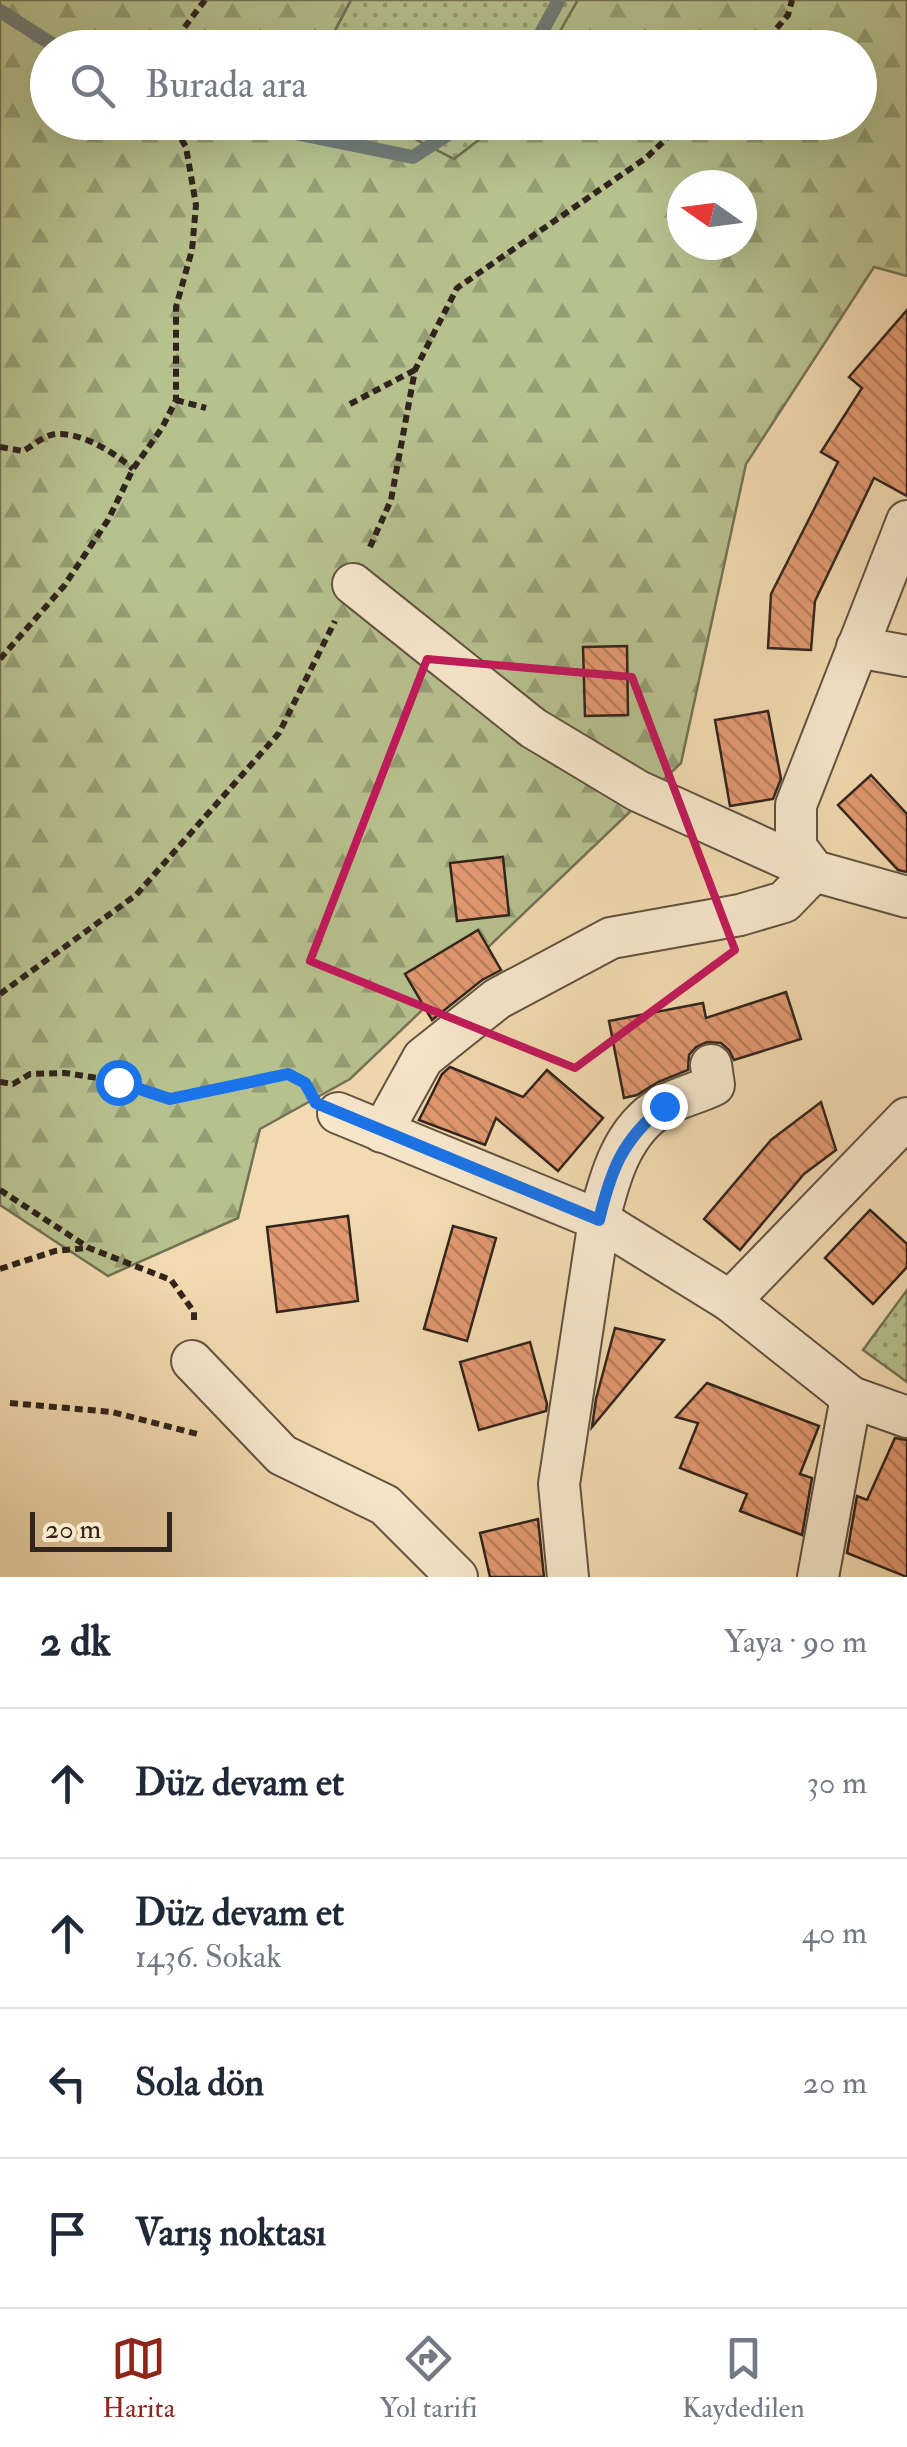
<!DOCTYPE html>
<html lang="tr">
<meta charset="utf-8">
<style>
:root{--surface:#fff;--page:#f6f6f7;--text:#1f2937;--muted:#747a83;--line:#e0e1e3;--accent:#8f2418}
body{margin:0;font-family:"IM FELL Double Pica",serif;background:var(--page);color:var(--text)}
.compass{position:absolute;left:667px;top:170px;width:90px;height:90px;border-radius:50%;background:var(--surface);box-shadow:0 10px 40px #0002;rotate:284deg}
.scale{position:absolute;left:30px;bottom:25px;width:142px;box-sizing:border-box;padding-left:10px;border:5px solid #31241d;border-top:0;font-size:28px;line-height:35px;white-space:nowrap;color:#31241d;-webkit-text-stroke:8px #f7e8cc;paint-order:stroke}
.stop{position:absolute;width:30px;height:30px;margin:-22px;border:8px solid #1a73e8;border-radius:50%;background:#fff}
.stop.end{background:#1a73e8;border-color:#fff;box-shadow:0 2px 10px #0008}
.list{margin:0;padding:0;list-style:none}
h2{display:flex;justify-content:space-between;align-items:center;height:130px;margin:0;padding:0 40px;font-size:42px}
h2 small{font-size:32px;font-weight:400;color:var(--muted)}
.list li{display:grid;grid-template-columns:65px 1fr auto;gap:30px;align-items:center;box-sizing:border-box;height:150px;padding:0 40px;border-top:2px solid var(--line)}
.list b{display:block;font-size:38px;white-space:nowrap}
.list p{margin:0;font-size:32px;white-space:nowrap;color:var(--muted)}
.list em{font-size:32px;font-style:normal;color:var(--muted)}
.icon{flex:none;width:55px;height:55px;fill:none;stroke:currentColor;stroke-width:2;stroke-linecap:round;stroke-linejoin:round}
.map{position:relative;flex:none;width:907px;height:1577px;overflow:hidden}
.search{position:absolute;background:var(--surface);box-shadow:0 10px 40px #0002;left:30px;right:30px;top:30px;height:110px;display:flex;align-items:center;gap:25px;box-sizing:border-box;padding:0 35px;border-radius:55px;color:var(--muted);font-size:38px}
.sheet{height:730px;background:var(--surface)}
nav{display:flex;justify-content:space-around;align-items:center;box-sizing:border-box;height:140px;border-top:2px solid var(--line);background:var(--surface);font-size:28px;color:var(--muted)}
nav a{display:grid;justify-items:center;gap:5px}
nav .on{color:var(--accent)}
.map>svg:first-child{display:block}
.grass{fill:url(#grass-dots);stroke:#747256;stroke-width:2.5}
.forest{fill:url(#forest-firs);stroke:#747256;stroke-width:2.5;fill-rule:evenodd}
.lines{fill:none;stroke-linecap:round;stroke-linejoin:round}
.stream{stroke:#727d78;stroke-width:14}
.building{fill:url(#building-back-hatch);stroke:#31241d;stroke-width:2.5}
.minor-casing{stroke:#625242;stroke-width:44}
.path{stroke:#31241d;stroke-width:6;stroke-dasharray:8 5;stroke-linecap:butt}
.minor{stroke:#f7e8cc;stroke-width:40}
.route{stroke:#1a73e8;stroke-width:12}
.marked{fill:none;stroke:#c2185b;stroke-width:8;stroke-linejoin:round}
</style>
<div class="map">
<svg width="907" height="1577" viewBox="0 0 907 1577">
<defs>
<pattern id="grass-dots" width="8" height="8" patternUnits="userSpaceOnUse" patternTransform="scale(2.5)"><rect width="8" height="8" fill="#b7c18e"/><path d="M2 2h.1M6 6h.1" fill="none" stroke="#959d73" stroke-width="1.8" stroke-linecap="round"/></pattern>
<pattern id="forest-firs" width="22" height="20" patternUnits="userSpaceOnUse" patternTransform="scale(2.5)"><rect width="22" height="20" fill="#b7c18e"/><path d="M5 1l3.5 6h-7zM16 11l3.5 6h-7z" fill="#959d73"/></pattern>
<pattern id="building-back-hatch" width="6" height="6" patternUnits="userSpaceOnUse" patternTransform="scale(2.5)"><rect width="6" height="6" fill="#e39971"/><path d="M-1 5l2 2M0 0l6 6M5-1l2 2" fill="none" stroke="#b97d5c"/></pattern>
</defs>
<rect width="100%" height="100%" fill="#f3dbb1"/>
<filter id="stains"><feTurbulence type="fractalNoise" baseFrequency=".002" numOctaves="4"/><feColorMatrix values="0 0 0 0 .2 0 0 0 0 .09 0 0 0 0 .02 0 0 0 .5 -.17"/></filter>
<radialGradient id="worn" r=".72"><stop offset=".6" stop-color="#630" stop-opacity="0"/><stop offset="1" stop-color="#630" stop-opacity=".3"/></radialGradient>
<g class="grass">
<polygon points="351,0 578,0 551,47 326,48"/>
<polygon points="384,123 501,123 454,159"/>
<polygon points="907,1290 907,1382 863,1350"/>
</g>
<path class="forest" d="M0,0H351L326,47L48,48V122L384,123L454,159L501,123L860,122V48L551,47L578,0H907V276L874,267L746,464L681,763L350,1079L260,1129L238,1218L108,1276L0,1205ZM682,185H742V245H682Z"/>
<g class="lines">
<g class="stream">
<polyline points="0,11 58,48"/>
<polyline points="533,48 559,0"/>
<polyline points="241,122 413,157 467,122"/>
</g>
</g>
<g class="building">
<polygon points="907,310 907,496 874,478 815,601 811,650 768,648 771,594 838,462 821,452 862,388 849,377"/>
<polygon points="627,646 628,715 585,716 583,647"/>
<polygon points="768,711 781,779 773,799 730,806 715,720"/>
<polygon points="871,775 907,814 907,872 898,870 838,805"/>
<polygon points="503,857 509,915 457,921 450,863"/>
<polygon points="478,930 501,970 482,980 432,1020 405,974"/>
<polygon points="786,992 801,1039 734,1060 729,1050 721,1043 707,1042 696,1047 689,1055 688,1070 658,1082 637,1095 624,1098 609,1021 703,1003 706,1018"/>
<polygon points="450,1067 523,1097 547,1070 603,1118 558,1171 496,1118 485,1145 419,1120 442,1074"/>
<polygon points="821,1102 836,1150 804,1174 740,1250 704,1219 771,1140"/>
<polygon points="870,1210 907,1244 907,1267 873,1304 825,1258"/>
<polygon points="348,1216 358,1301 277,1312 267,1227"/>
<polygon points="453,1226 496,1238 467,1341 424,1329"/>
<polygon points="615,1328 664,1340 592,1427 596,1399"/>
<polygon points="530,1342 547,1404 546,1411 479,1430 460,1362"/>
<polygon points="707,1383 819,1426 800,1474 812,1478 802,1535 740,1511 747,1494 680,1468 698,1423 676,1417"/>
<polygon points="895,1438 907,1440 907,1577 847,1553 857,1496 867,1500"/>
<polygon points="538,1519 544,1577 490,1577 480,1533"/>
</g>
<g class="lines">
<g class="minor-casing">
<g id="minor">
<polyline points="907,521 796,805 796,847 814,871 907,897"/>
<polyline points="353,584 533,728 638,791 814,871 784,902 740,915 611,938 497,999 423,1058 382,1132"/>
<polyline points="857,647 907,656"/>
<path d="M338,1113L599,1220C609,1179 622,1129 663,1106C679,1097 698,1093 714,1085L711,1065"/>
<polyline points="907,1118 730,1301 851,1397 907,1417"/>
<polyline points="192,1361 282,1455 385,1505 457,1577"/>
<polyline points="568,1577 559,1484 599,1220 730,1301"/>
<polyline points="818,1577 851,1397"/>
</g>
</g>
<g class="path">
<polyline points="169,48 205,0"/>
<polyline points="760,48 788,15 792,0"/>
<polyline points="176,400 206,408"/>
<polyline points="350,404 415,370"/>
<path d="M0,447L23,451C31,447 42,437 51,435C78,429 115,453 133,469"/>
<polyline points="370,547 391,500 415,370 457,288 646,158 684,122"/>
<polyline points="0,659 64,586 108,520 133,469 162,428 176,400 176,307 192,250 196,205 186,147 171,122"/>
<polyline points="0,994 136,895 279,733 335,621"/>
<polyline points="0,1082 13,1084 30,1074 65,1073 118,1081 170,1099 289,1074 305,1083"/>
<polyline points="0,1190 89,1248 171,1280 194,1312 194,1320"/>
<polyline points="0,1269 55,1251 87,1248"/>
<polyline points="10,1403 112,1412 201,1435"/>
</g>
<use href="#minor" class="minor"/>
</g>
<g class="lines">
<path class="route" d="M118,1082L170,1099L288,1074L305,1083L316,1103L599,1220C611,1170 622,1140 664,1106"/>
</g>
<path class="marked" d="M427,659L632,677L735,950L575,1068L310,961Z"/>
<rect width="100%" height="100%" filter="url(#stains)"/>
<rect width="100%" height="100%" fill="url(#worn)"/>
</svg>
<svg class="compass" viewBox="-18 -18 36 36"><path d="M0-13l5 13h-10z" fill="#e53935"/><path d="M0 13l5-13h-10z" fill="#747a83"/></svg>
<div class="scale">20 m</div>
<div class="stop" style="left:118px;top:1082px"></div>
<div class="stop end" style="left:664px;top:1106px"></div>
<div class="search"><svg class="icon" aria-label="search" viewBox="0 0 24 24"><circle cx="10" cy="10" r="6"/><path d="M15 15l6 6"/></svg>Burada ara</div>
</div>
<section class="sheet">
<h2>2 dk<small>Yaya · 90 m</small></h2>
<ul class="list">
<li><svg class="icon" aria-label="ahead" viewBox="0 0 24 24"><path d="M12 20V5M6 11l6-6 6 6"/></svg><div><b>Düz devam et</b></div><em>30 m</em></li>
<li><svg class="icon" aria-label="ahead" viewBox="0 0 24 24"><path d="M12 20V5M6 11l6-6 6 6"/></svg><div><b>Düz devam et</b><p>1436. Sokak</p></div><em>40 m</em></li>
<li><svg class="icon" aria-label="left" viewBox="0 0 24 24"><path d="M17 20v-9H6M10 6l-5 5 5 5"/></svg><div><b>Sola dön</b></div><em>20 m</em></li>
<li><svg class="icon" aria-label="arrive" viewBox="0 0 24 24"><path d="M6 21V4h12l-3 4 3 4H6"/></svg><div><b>Varış noktası</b></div></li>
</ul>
</section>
<nav>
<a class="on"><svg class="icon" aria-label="map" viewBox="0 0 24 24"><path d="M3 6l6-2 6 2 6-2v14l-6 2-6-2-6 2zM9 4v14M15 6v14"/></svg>Harita</a>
<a><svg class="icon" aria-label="directions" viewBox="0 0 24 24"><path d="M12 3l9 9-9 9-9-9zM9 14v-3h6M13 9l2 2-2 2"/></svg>Yol tarifi</a>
<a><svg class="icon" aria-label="saved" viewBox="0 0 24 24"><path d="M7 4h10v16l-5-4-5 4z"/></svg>Kaydedilen</a>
</nav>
